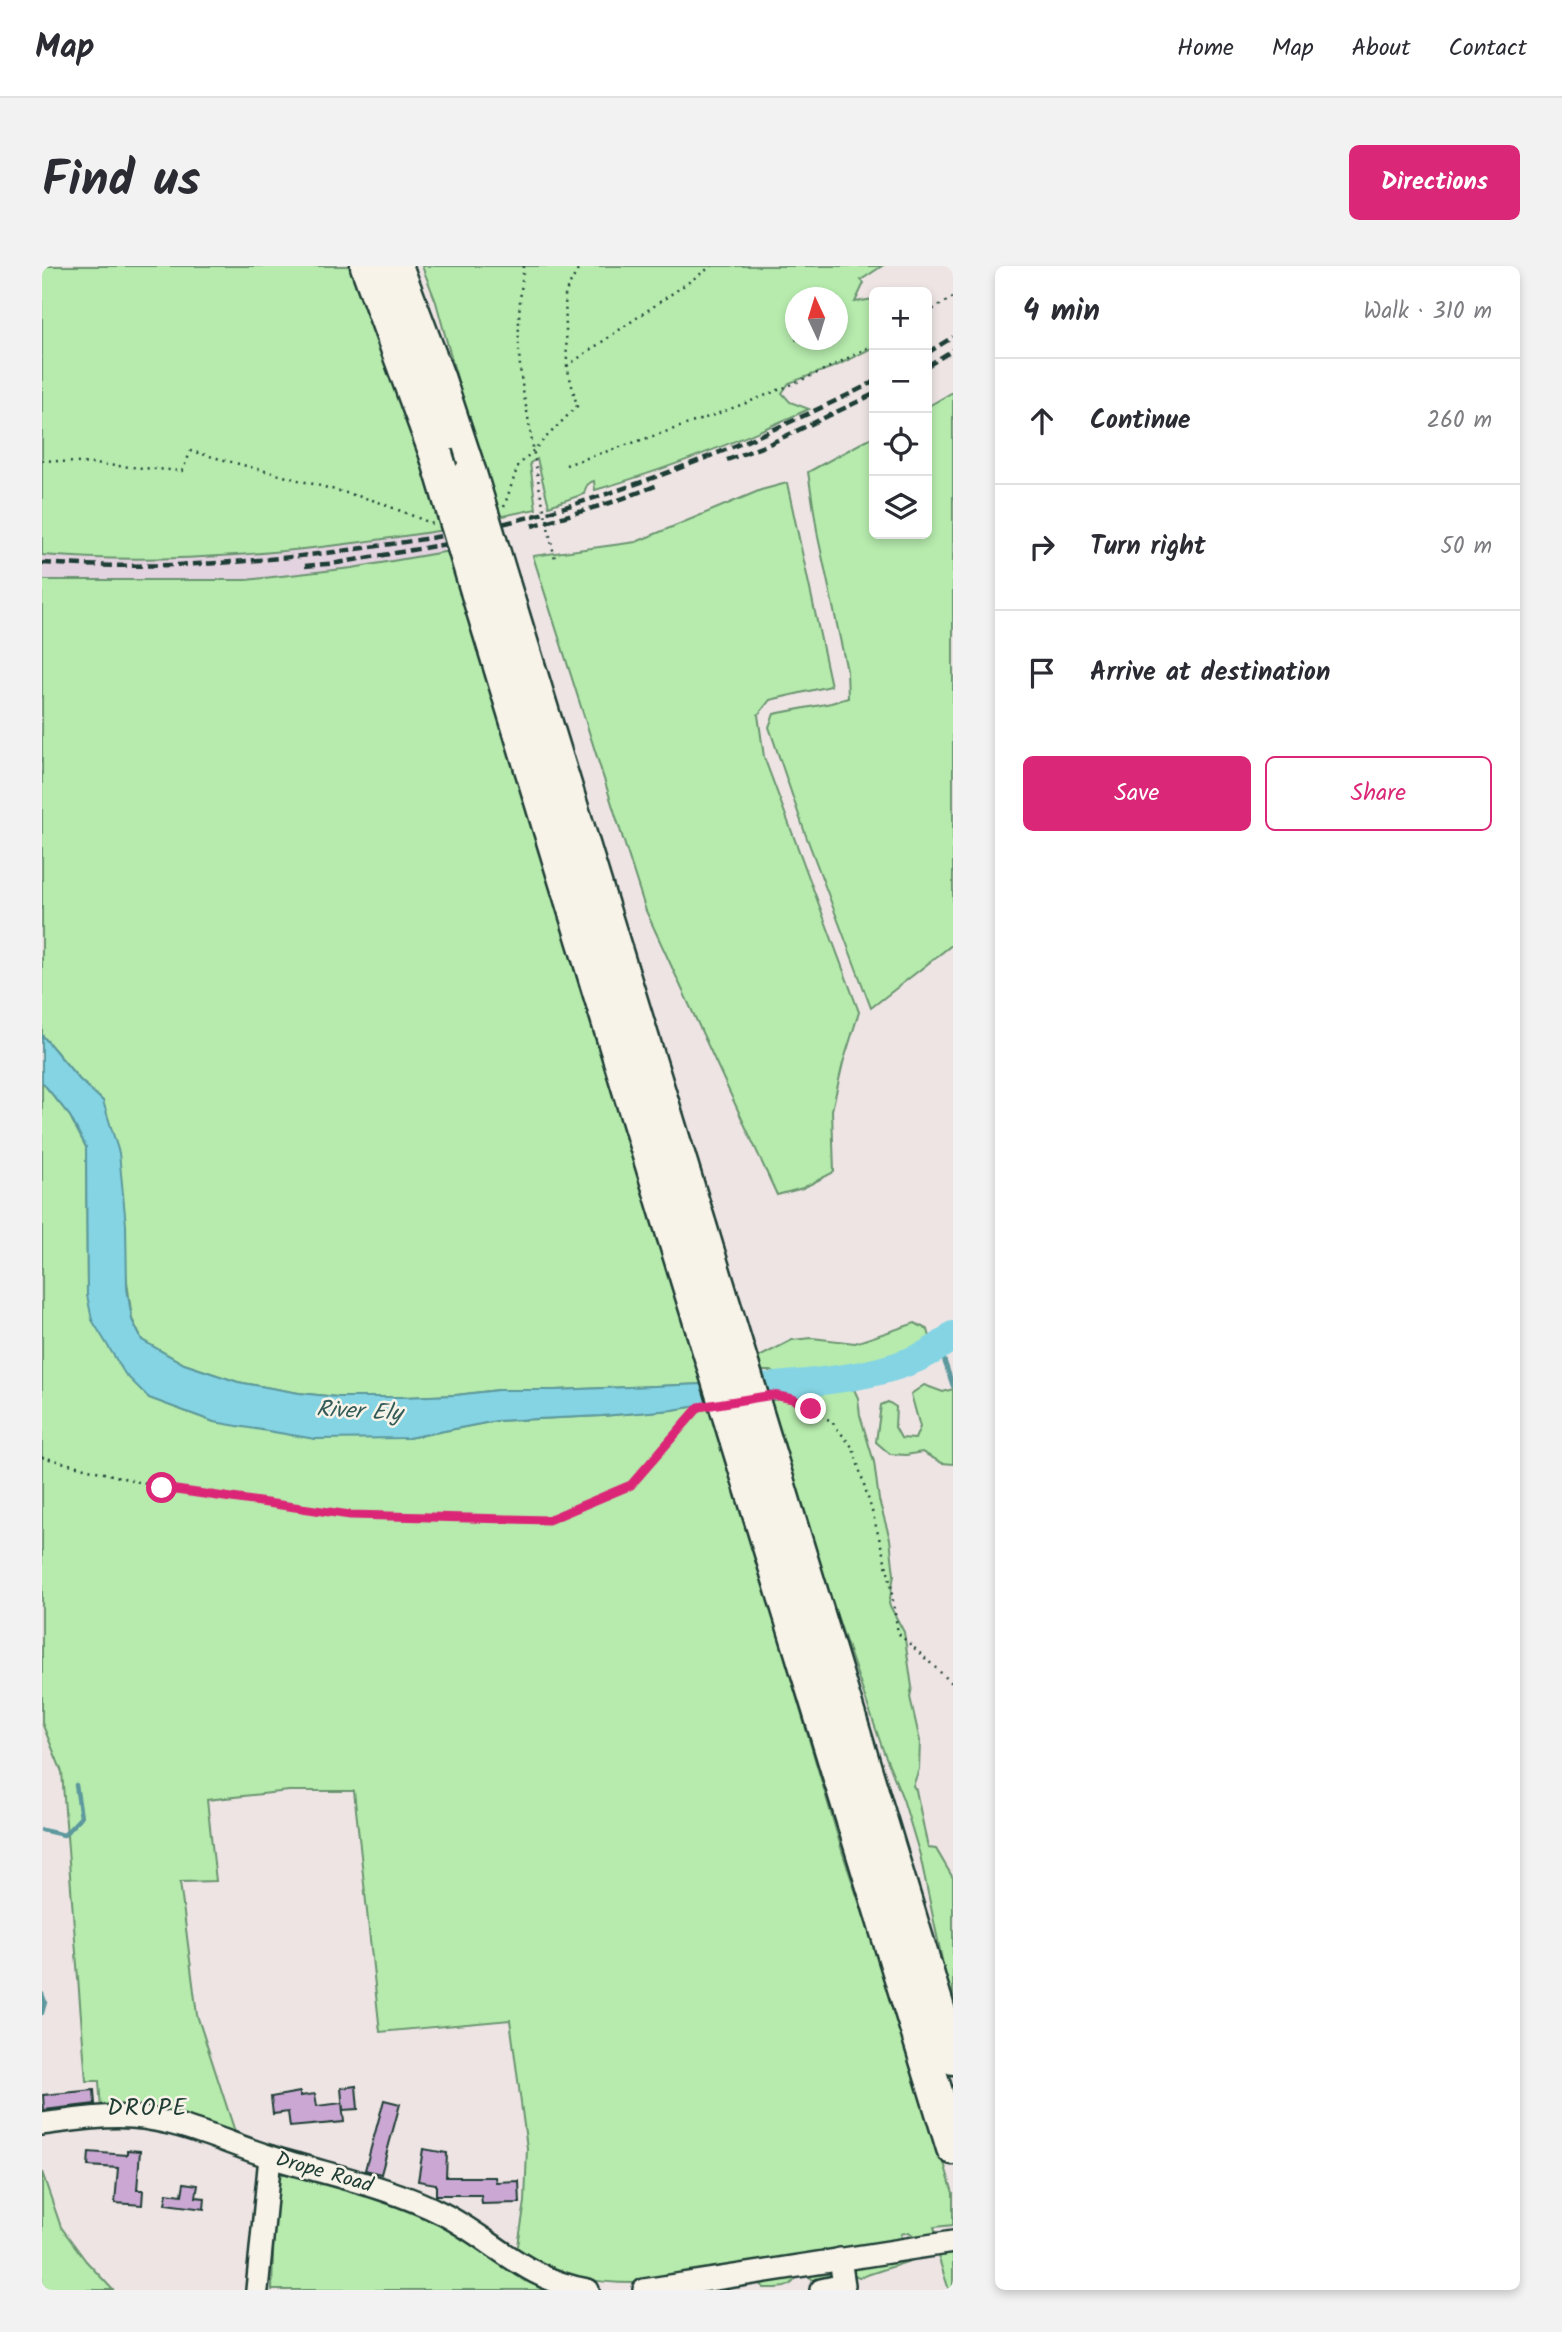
<!DOCTYPE html>
<meta charset="utf-8">
<style>
:root{--surface:#fff;--page:#f2f2f3;--text:#2b2b33;--muted:#7c7c81;--line:#e1e1e2;--accent:#db2777}
body{margin:0;font-family:Kalam,sans-serif;background:var(--page);color:var(--text)}
.controls{position:absolute;right:21px;top:21px;display:grid;overflow:hidden;border-radius:10px;box-shadow:0 4px 10px #0003}
.controls button{width:63px;height:63px;display:grid;place-items:center;padding:0;border:0;border-bottom:2px solid var(--line);background:var(--surface);color:var(--text);font:35px sans-serif}
.compass{position:absolute;left:743px;top:21px;width:63px;height:63px;border-radius:50%;background:var(--surface);box-shadow:0 4px 10px #0003;rotate:356deg}
.stop{position:absolute;width:21px;height:21px;margin:-16px;border:5px solid #db2777;border-radius:50%;background:#fff}
.stop.end{background:#db2777;border-color:#fff;box-shadow:0 2px 7px #0008}
.list{margin:0;padding:0;list-style:none}
h2{display:flex;justify-content:space-between;align-items:center;height:91px;margin:0;padding:0 28px;font-size:30px}
h2 small{font-size:23px;font-weight:400;color:var(--muted)}
.list li{display:grid;grid-template-columns:46px 1fr auto;gap:21px;align-items:center;box-sizing:border-box;height:126px;padding:0 28px;border-top:2px solid var(--line)}
.list b{display:block;font-size:26px;white-space:nowrap}
.list em{font-size:23px;font-style:normal;color:var(--muted)}
.actions{display:flex;gap:14px;padding:21px 28px}
.actions a{flex:1;padding:16px 0;border:2px solid var(--accent);border-radius:10px;text-align:center;font-size:24px;color:var(--accent)}
.actions .main{background:var(--accent);color:#fff}
.icon{flex:none;width:38px;height:38px;fill:none;stroke:currentColor;stroke-width:2;stroke-linecap:round;stroke-linejoin:round}
.map{position:relative;flex:none;width:911px;height:2024px;overflow:hidden;border-radius:10px}
header{display:flex;align-items:center;gap:42px;box-sizing:border-box;height:98px;padding:0 35px;background:var(--surface);border-bottom:2px solid var(--line)}
header strong{font-size:33px}
nav{display:flex;gap:38px;margin-inline-start:auto;font-size:24px}
.intro{display:flex;align-items:center;justify-content:space-between;box-sizing:border-box;height:168px;padding:0 42px}
h1{margin:0;font-size:49px}
.button{padding:18px 32px;border-radius:10px;background:var(--accent);color:#fff;font-size:24px;font-weight:700}
main{display:flex;gap:42px;padding:0 42px}
aside{flex:1;background:var(--surface);border-radius:10px;box-shadow:0 4px 10px #0003}
.map>svg:first-child{display:block}
.built{fill:#e3d2df}
.green{fill:#b6ebad;stroke:#6a9470;stroke-width:2;fill-rule:evenodd}
.water{fill:#85d4e3;stroke:#5c989d;stroke-width:2}
.lines{fill:none;stroke-linecap:round;stroke-linejoin:round}
.stream{stroke:#5c989d;stroke-width:4.5}
.river{stroke:#85d4e3;stroke-width:28}
.building{fill:#caa8d3;stroke:#1f3d34;stroke-width:2}
.minor-casing{stroke:#1f3d34;stroke-width:26}
.highway-casing{stroke:#1f3d34;stroke-width:37}
.path{stroke:#1f3d34;stroke-width:2.5;stroke-dasharray:2 5;stroke-linecap:butt}
.minor{stroke:#f7f3e8;stroke-width:21}
.highway{stroke:#f7f3e8;stroke-width:32}
.rail{stroke:#1f3d34;stroke-width:4.5;stroke-dasharray:10 5;stroke-linecap:butt}
.highway-bridge-casing{stroke:#1f3d34;stroke-width:37;stroke-linecap:butt}
.path-bridge{stroke:#1f3d34;stroke-width:2.5;stroke-dasharray:2 5;stroke-linecap:butt}
.highway-bridge{stroke:#f7f3e8;stroke-width:32}
.route{stroke:#db2777;stroke-width:9}
.labels{text-anchor:middle;dominant-baseline:central;stroke-width:5;stroke-linejoin:round;paint-order:stroke}
.street-label{font-size:21px;fill:#1f3d34;stroke:#f7f3e8}
.water-label{font-size:23px;font-style:italic;fill:#335b57;stroke:#f7f3e8}
.quarter-label{font-size:24px;letter-spacing:2px;fill:#1f3d34;stroke:#f7f3e8}
</style>
<header>
<strong>Map</strong>
<nav><a>Home</a><a>Map</a><a>About</a><a>Contact</a></nav>
</header>
<div class="intro"><h1>Find us</h1><a class="button">Directions</a></div>
<main>
<div class="map">
<svg width="911" height="2024" viewBox="0 0 911 2024">
<rect width="100%" height="100%" fill="#eee4e4"/>
<filter id="ink" filterUnits="userSpaceOnUse"><feTurbulence type="fractalNoise" baseFrequency=".0143" numOctaves="2"/><feDisplacementMap in="SourceGraphic" scale="14" xChannelSelector="R" yChannelSelector="G"/><feConvolveMatrix kernelMatrix="1 2 1 2 8 2 1 2 1" color-interpolation-filters="sRGB"/></filter>
<g filter="url(#ink)">
<polygon class="built" points="402,264 408,285 310,302 204,314 0,314 0,289 41,293 198,290 324,276"/>
<g class="green">
<path d="M0,0H312L358,114L402,264C269,285 134,300 0,289Z"/>
<path d="M380,0H840L819,14L822,17L813,36L832,33V81L794,100L747,117L740,127L748,136L767,143C697,175 627,203 553,224L552,215C545,216 543,222 542,228L507,240L495,193L488,197L494,243L456,251L422,138L394,36ZM754,32H796V74H754Z"/>
<polygon points="911,126 911,678 829,742 763,567 727,461 732,448 789,437 806,432 805,405 776,271 766,206 832,170 832,268 885,268 885,141"/>
<polygon points="745,217 789,420 728,434 716,449 722,491 817,746 801,797 790,844 792,906 761,922 735,929 604,645 491,290 594,276 719,224"/>
<polygon points="408,285 662,1118 513,1124 456,1124 414,1129 362,1131 295,1131 257,1127 196,1116 142,1098 100,1074 90,1053 61,835 37,813 0,769 0,314 204,314 310,302"/>
<path d="M0,816L28,850L44,881L45,1029L107,1132L172,1156L366,1172L454,1155L560,1150L630,1144L668,1138L801,1588L882,1830L911,1927V1959L892,1961L895,1971L876,1973L867,1966L859,1968L861,1976L602,2017C549,2018 520,2012 475,1986L483,1936L485,1882L468,1754L338,1766L312,1525H247L165,1534L174,1615L138,1616L155,1749L195,1872L59,1844L57,1815H44L20,1506L0,1457Z"/>
<polygon points="873,1057 886,1064 889,1074 882,1083 825,1095 814,1101 754,1109 740,1110 728,1105 716,1105 713,1093 750,1074 770,1072 813,1077"/>
<polygon points="784,1116 811,1121 816,1132 818,1149 832,1196 837,1234 848,1273 852,1309 847,1338 862,1366 870,1421 868,1431 878,1475 877,1503 871,1520 874,1524 886,1582 894,1583 911,1612 911,1746 878,1589 861,1533 841,1484 752,1224 726,1135 736,1133 753,1121"/>
<polygon points="882,1119 901,1126 911,1123 911,1198 900,1197 880,1186 864,1189 848,1188 834,1176 839,1139 846,1136 854,1141 853,1161 859,1172 873,1173 878,1161 869,1128"/>
<polygon points="0,1906 19,1961 44,1995 71,2024 0,2024"/>
<polygon points="244,1907 334,1929 401,1956 520,2024 230,2024 233,1919 236,1910"/>
<polygon points="911,1988 911,2024 907,2024 896,1990"/>
<polygon points="877,1992 822,2010 817,2011 810,2008 810,2002"/>
<path d="M789,2005L791,2012L775,2017L766,2010L754,2011C749,2024 735,2022 722,2022L718,2017L719,2014Z"/>
</g>
<polygon class="water" points="0,769 37,813 61,835 77,887 84,959 85,1022 90,1054 100,1074 142,1098 196,1116 257,1127 295,1131 362,1131 414,1129 456,1124 513,1124 662,1118 668,1138 630,1144 560,1150 454,1155 366,1172 273,1173 172,1156 107,1132 83,1108 50,1054 45,1029 44,881 28,850 0,816"/>
<g class="lines">
<g class="stream">
<polyline points="898,1082 911,1120"/>
<polyline points="0,1564 22,1569 39,1551 34,1519"/>
<polyline points="0,1728 3,1736 0,1747"/>
</g>
<path class="river" d="M688,1124C752,1117 864,1116 911,1069"/>
</g>
<g class="building">
<polygon points="314,1820 316,1843 301,1844 299,1822"/>
<polygon points="52,1824 53,1838 2,1844 1,1829"/>
<polygon points="258,1826 258,1830 273,1828 275,1840 300,1837 302,1856 248,1861 246,1846 231,1848 229,1831"/>
<polygon points="342,1834 358,1838 339,1908 323,1904"/>
<polygon points="381,1883 405,1887 404,1911 453,1911 454,1916 477,1915 478,1937 440,1938 439,1929 394,1929 394,1918 376,1915"/>
<polygon points="85,1884 98,1885 95,1924 101,1924 100,1939 73,1937 76,1902 46,1900 47,1886 85,1889"/>
<polygon points="142,1917 156,1919 154,1931 163,1932 162,1943 123,1938 125,1927 140,1929"/>
</g>
<g class="lines">
<g class="minor-casing">
<g id="minor">
<path d="M0,1858C30,1854 60,1849 90,1851C138,1854 184,1877 229,1891C286,1909 347,1920 401,1948C453,1975 484,2014 546,2024"/>
<polyline points="215,2024 228,1891"/>
<polyline points="602,2024 911,1976"/>
<polyline points="779,2024 802,2019 798,1993"/>
</g>
</g>
<g class="highway-casing">
<g id="highway">
<polyline points="325,0 394,188"/>
<polyline points="354,0 397,114 428,208"/>
<polyline points="461,317 658,960"/>
<polyline points="435,325 631,968"/>
<polyline points="737,1220 911,1792"/>
<polyline points="711,1228 911,1882"/>
</g>
</g>
<g class="path">
<path d="M482,0C475,48 474,98 485,145"/>
<polyline points="885,47 911,31"/>
<polyline points="525,100 670,0"/>
<polyline points="0,194 140,205 149,185 334,235 391,258"/>
<path d="M524,199C628,164 736,132 832,78"/>
<polyline points="462,241 476,200 535,140 525,100 523,27 538,0"/>
<polyline points="735,1129 751,1133 789,1155 811,1182 830,1245 847,1310 856,1367 911,1418"/>
<polyline points="0,1191 120,1222 308,1249 506,1254 589,1219 659,1141"/>
</g>
<use href="#minor" class="minor"/>
<use href="#highway" class="highway"/>
<g class="rail">
<polyline points="885,87 911,71"/>
<polyline points="885,100 911,84"/>
<polyline points="685,194 725,179 832,128"/>
<polyline points="490,260 574,235 616,219"/>
<path d="M0,297C107,304 216,297 322,282C370,275 420,268 468,256C592,225 718,173 832,116"/>
<polyline points="263,300 295,297 428,274"/>
</g>
<g class="highway-bridge-casing">
<g id="highway-bridge">
<polyline points="394,188 435,325"/>
<polyline points="428,208 461,317"/>
<polyline points="658,960 737,1220"/>
<polyline points="631,968 711,1228"/>
</g>
</g>
<polyline class="path-bridge" points="485,145 498,225 513,293"/>
<use href="#highway-bridge" class="highway-bridge"/>
</g>
</g>
<g class="lines" filter="url(#ink)">
<polyline class="route" points="120,1222 308,1249 506,1254 589,1219 657,1141 731,1129 751,1133 769,1143"/>
</g>
<g class="labels">
<g class="street-label">
<text transform="translate(282 1907) rotate(16)">Drope Road</text>
</g>
<g class="water-label">
<text transform="translate(317 1146) rotate(3)">River Ely</text>
</g>
<g class="quarter-label">
<text x="106" y="1842">DROPE</text>
</g>
</g>
</svg>
<div class="controls">
<button>+</button>
<button>−</button>
<button><svg class="icon" aria-label="locate" viewBox="0 0 24 24"><circle cx="12" cy="12" r="6"/><path d="M12 2v4M12 18v4M2 12h4M18 12h4"/></svg></button>
<button><svg class="icon" aria-label="layers" viewBox="0 0 24 24"><path d="M12 4l9 5-9 5-9-5zM3 14l9 5 9-5"/></svg></button>
</div>
<svg class="compass" viewBox="-18 -18 36 36"><path d="M0-13l5 13h-10z" fill="#e53935"/><path d="M0 13l5-13h-10z" fill="#7c7c81"/></svg>
<div class="stop" style="left:120px;top:1222px"></div>
<div class="stop end" style="left:769px;top:1143px"></div>
</div>
<aside>
<h2>4 min<small>Walk · 310 m</small></h2>
<ul class="list">
<li><svg class="icon" aria-label="ahead" viewBox="0 0 24 24"><path d="M12 20V5M6 11l6-6 6 6"/></svg><div><b>Continue</b></div><em>260 m</em></li>
<li><svg class="icon" aria-label="right" viewBox="0 0 24 24"><path d="M7 20v-9h11M14 6l5 5-5 5"/></svg><div><b>Turn right</b></div><em>50 m</em></li>
<li><svg class="icon" aria-label="arrive" viewBox="0 0 24 24"><path d="M6 21V4h12l-3 4 3 4H6"/></svg><div><b>Arrive at destination</b></div></li>
</ul>
<div class="actions"><a class="main">Save</a><a>Share</a></div>
</aside>
</main>
